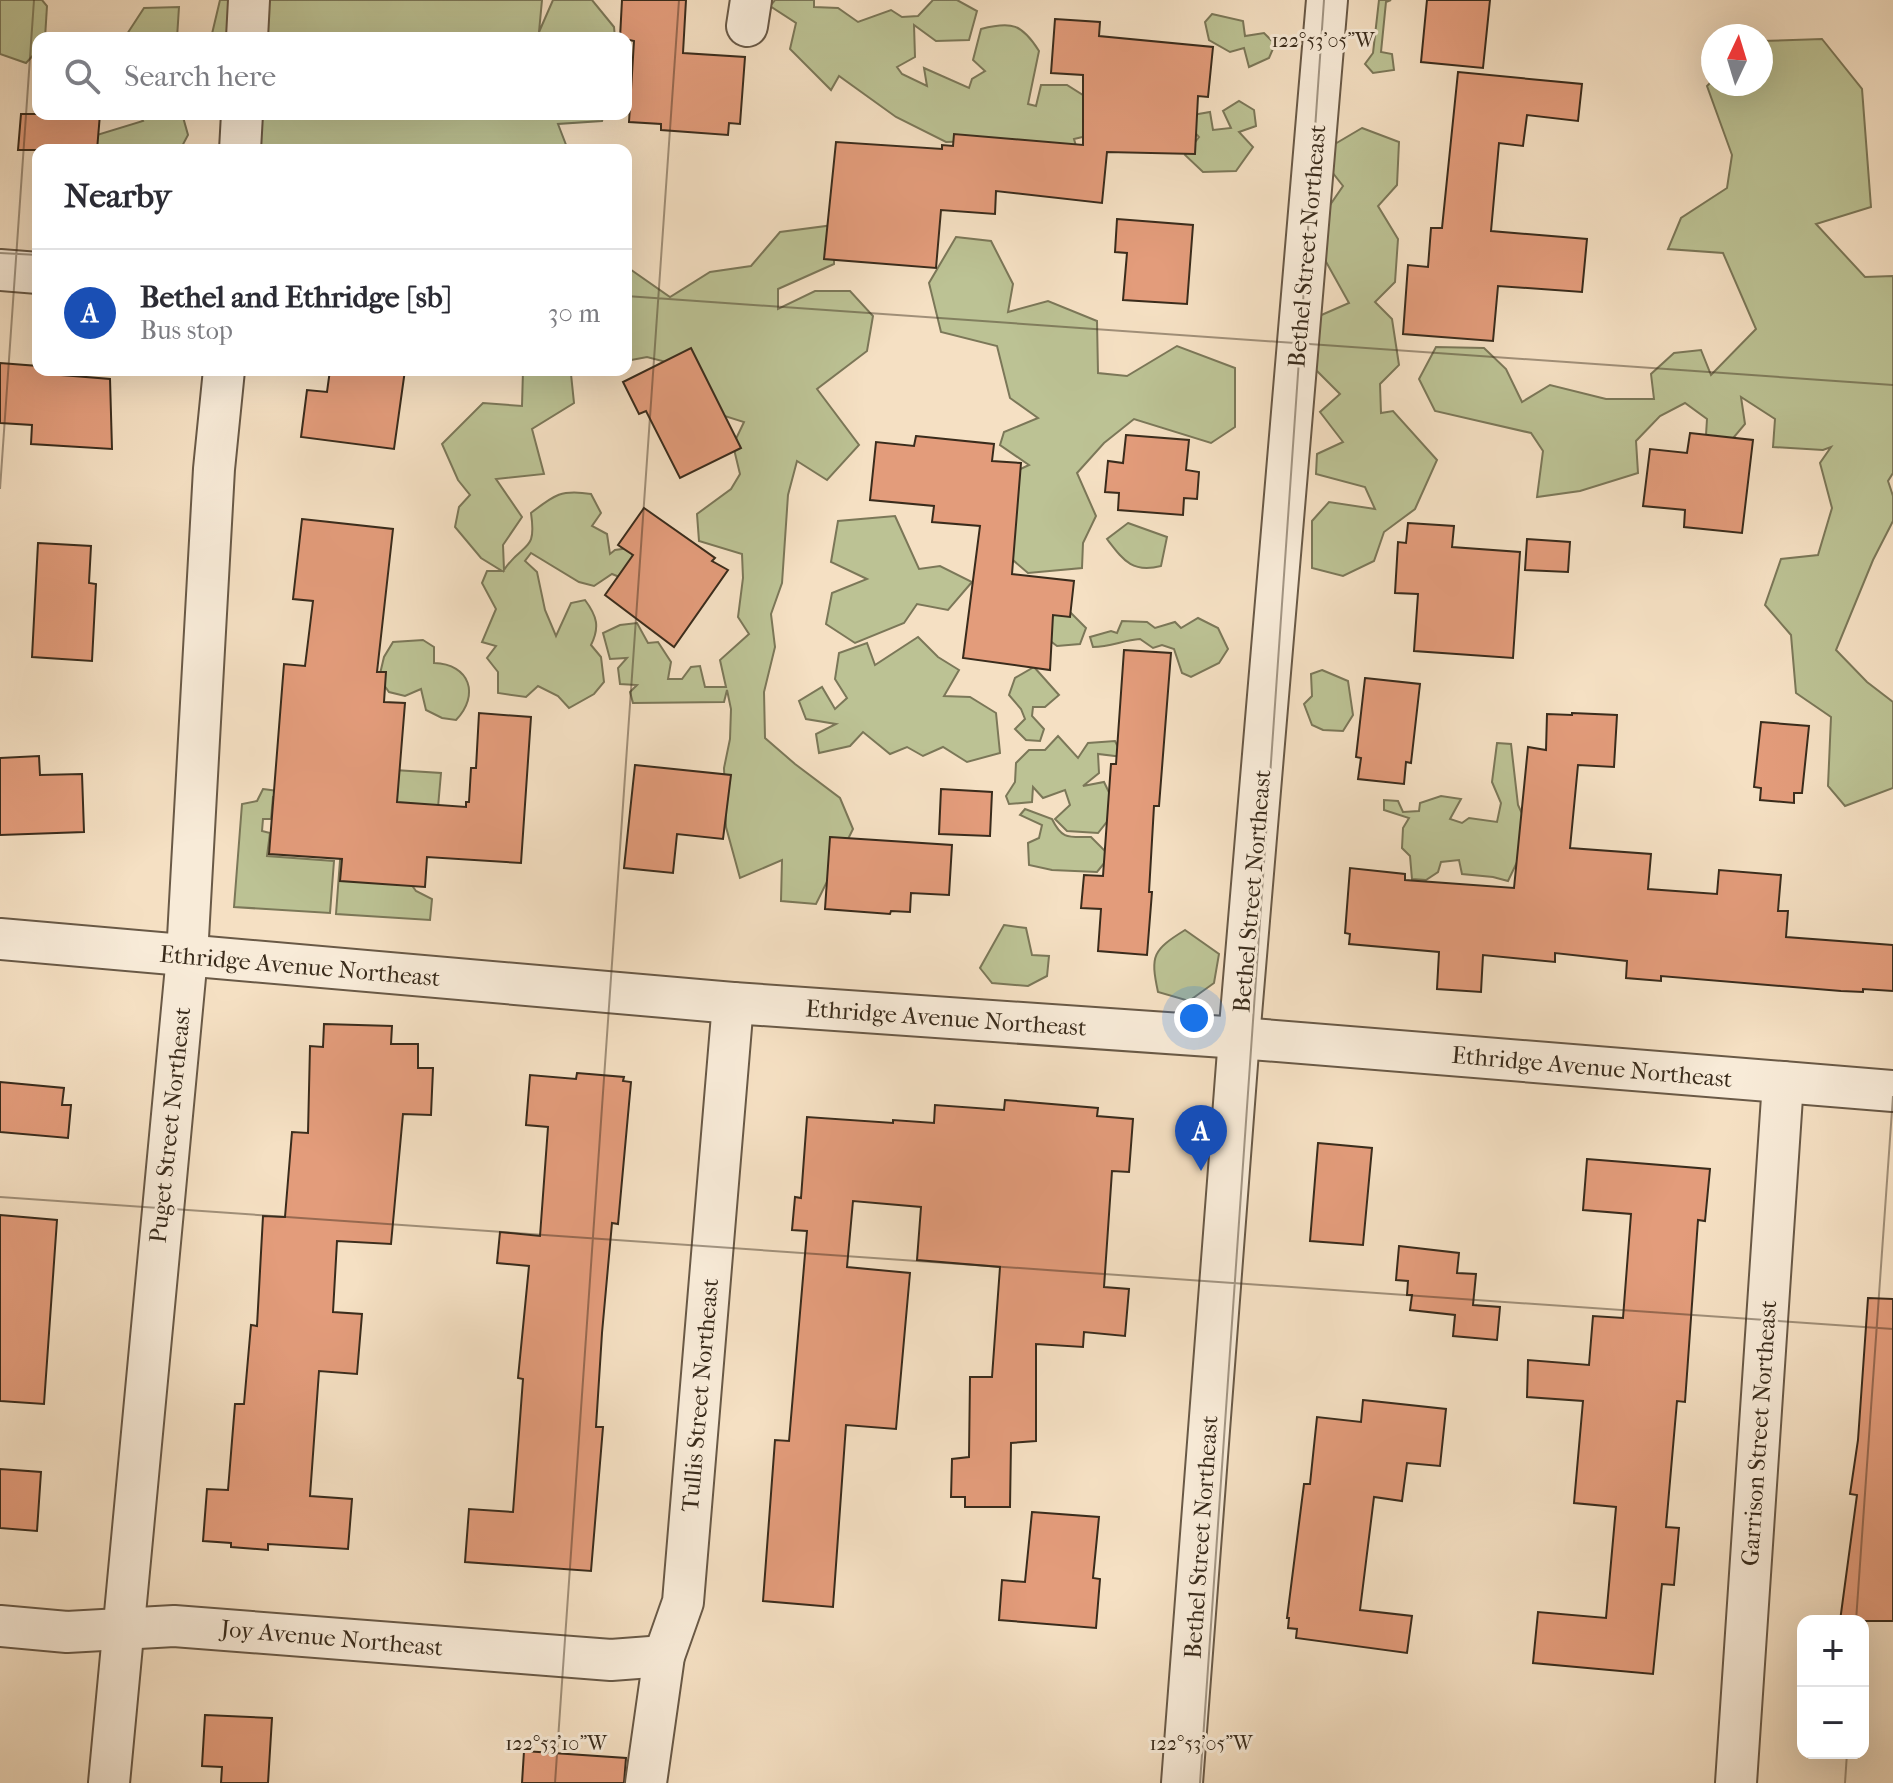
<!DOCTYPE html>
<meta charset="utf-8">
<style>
:root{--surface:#fff;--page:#f2f2f3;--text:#2b2b33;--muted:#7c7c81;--line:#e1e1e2;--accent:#8f2418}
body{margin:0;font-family:"IM FELL French Canon",serif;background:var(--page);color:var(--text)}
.controls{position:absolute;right:24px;bottom:24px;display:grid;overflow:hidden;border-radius:16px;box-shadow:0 8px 32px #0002}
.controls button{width:72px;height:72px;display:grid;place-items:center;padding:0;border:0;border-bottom:2px solid var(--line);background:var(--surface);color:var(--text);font:40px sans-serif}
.compass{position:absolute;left:1701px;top:24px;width:72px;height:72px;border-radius:50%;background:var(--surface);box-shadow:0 8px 32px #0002;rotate:4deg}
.you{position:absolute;left:1194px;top:1018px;width:28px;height:28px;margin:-20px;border:6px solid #fff;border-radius:50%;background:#1a73e8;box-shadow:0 0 0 12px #1a73e833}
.badge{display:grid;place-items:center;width:52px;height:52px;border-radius:50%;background:var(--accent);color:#fff;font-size:26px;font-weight:700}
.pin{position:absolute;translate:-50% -66px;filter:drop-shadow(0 2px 4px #0008)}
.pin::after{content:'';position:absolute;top:42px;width:28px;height:24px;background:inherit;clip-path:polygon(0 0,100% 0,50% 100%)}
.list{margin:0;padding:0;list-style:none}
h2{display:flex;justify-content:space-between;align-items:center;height:104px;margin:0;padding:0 32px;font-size:34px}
h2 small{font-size:26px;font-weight:400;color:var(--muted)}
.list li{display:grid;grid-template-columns:52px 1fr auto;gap:24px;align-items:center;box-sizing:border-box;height:128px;padding:0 32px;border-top:2px solid var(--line)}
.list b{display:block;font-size:30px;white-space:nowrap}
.list p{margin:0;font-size:26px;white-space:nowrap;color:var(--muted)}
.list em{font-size:26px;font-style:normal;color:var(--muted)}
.icon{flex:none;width:44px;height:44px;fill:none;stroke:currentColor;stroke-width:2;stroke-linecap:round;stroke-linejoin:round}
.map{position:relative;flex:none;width:1893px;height:1783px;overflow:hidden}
.search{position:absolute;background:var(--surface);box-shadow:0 8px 32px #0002;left:32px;top:32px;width:600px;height:88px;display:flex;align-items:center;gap:20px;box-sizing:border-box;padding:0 28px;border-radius:16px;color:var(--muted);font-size:30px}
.panel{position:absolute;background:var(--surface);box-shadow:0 8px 32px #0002;left:32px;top:144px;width:600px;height:232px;border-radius:16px}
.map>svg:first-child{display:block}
.green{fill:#bcc294;stroke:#7b7758;stroke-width:2}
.building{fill:#e39c7b;stroke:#3a2c1c;stroke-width:2}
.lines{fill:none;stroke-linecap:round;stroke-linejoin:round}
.minor-casing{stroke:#695946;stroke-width:44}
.minor{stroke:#f8ebd8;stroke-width:40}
.ticks{fill:none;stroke:#3a2c1c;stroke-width:2;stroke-opacity:0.45}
.labels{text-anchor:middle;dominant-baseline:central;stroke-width:6;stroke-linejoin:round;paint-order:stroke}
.street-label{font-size:24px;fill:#3a2c1c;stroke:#f8ebd8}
.ticks-label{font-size:20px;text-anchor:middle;fill:#3a2c1c;stroke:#f8ebd8;stroke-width:6;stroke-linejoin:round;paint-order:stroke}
</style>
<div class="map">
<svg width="1893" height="1783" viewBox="0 0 1893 1783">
<rect width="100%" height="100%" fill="#f5e0c3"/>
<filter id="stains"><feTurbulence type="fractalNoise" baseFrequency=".0025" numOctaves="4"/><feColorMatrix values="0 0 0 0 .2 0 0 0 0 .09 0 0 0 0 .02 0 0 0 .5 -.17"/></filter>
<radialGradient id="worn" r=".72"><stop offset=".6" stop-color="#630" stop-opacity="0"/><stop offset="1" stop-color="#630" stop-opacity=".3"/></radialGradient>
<g class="green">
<polygon points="0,0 42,0 47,6 45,38 38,38 38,50 26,63 0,54"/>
<polygon points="220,0 542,0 539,32 553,0 592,0 614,27 615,38 211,38"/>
<path d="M775,0H814V7L838,8L858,22L891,10L902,17L918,16L933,0H957L977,11L969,40L936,41L914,25L915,57L897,67L902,74L927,86L924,68L969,88L972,79L985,71L973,60L981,29C1012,21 1022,24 1039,51L1028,104L1036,106L1041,85H1067L1083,95L1187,116L1210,112L1213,130L1231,128L1223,111L1239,101L1254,110L1256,126L1239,132L1253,147L1236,171L1203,172L1185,155L1199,137L1190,127L1095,134L1074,139L1078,153L981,141L946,142L896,117L839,76L831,90L790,49L796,23L770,6Z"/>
<polygon points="1379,0 1391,0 1386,2 1381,52 1392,54 1394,70 1373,73 1365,64 1373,53"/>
<polygon points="179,7 177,38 131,38 127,34 144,8"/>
<polygon points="1212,14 1243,21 1245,36 1264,33 1275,44 1269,58 1249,67 1244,48 1230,52 1209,40 1205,22"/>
<polygon points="1822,39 1862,89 1871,207 1816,224 1865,277 1893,276 1893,473 1888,481 1893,496 1893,521 1873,560 1836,650 1867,682 1893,702 1893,788 1845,806 1828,786 1831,717 1796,693 1791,635 1765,605 1781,559 1818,555 1832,508 1820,463 1831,447 1823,450 1773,447 1775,419 1741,397 1745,424 1724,449 1705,451 1707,419 1685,403 1660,416 1636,441 1638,473 1580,491 1537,497 1543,451 1531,433 1435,411 1419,379 1436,347 1484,348 1506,369 1522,402 1550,385 1606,399 1654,399 1651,374 1674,353 1701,350 1711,375 1756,329 1723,253 1668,249 1681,218 1727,188 1732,155 1707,86 1713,80 1713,84 1761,84 1761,41"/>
<polygon points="139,114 184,114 183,117 188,135 180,150 83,150 87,138 143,121"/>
<polygon points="221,114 604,114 602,121 558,124 568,150 222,150 235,140"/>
<polygon points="1362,128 1399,142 1397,185 1378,206 1398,239 1395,282 1375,302 1392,319 1399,365 1380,384 1381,413 1393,411 1437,460 1415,509 1384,532 1374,561 1343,576 1312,568 1312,521 1329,502 1375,509 1365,487 1316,474 1317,454 1343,442 1320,412 1340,394 1312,366 1310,320 1349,303 1315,242 1326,211 1343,186 1318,154"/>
<polygon points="834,225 834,264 778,289 778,309 815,291 850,291 873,316 867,351 817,389 859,445 827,480 797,461 788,495 782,583 771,614 775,647 764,692 765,738 795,764 840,798 853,829 816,904 781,901 782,860 740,878 726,827 724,768 730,739 731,709 727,690 724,702 633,703 630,692 637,685 620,684 618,668 627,658 610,659 603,633 620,625 637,623 648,643 658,642 671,662 668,679 682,679 691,667 700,666 705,687 726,687 720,660 749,634 738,617 743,578 742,554 699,541 697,514 731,489 740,474 733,445 744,422 693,406 693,369 647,357 626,361 626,255 627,267 670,297 710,272 751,266 780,232"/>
<polygon points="956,237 991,241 1013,284 1008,312 1048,301 1097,321 1098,373 1127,376 1177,346 1235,368 1235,427 1211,443 1134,419 1104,443 1077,473 1096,516 1083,543 1082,568 1028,573 1007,555 995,481 1029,465 1000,445 1004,432 1038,418 1010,398 997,346 941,332 929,283"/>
<path d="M523,370H586L571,374L574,403L532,429L544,474L496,479L522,517L503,545L504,570C523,541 537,554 531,513C554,495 561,489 591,494L601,513L592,526L607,534L610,554L615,550L636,547L624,579L612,574L594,586L579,582L531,553L525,561L537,572L545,610L556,636L571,603L585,600C597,616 600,627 591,645L601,657L604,682L594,694L569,708L558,696L538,686L526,697L498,693V672L487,658L496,646L482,642L496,609L482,583L487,571H502L481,558L455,527L459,507L470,495L458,480L442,444L483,403L522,406Z"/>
<polygon points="895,516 919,569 940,566 972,582 948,610 917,604 904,623 855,643 826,624 832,593 867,579 831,562 838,521"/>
<path d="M1128,523L1167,537L1161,566C1132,573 1124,561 1107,539Z"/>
<polygon points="1065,607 1086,628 1080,644 1057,646 1024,621"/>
<path d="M1198,618L1218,628L1228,649L1219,663L1191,677L1182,673L1174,649L1162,645L1153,648L1140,639C1123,640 1111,647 1093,647L1090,637L1111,631L1117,633L1122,621L1147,622L1155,628L1175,622L1181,628Z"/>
<polygon points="918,637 938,657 959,670 944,696 970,697 996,713 1000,753 967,762 943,747 923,756 907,747 890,754 863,732 850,746 819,753 816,734 836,724 806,719 799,701 822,687 835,709 847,698 835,679 839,653 867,643 875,665"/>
<path d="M423,640L434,647V663C470,664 480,695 456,720L442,718L426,710L421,689L405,696L389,692L379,678L384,657L393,642Z"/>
<polygon points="1034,667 1059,695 1045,707 1033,707 1032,716 1044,729 1040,741 1026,740 1015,729 1025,719 1021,709 1009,695 1015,678"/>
<polygon points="1322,670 1348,681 1353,715 1343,731 1323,730 1312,725 1304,704 1312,696 1311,674"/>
<polygon points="1058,736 1078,758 1088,743 1115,741 1123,757 1098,754 1099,773 1083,786 1104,782 1117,809 1098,833 1067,831 1055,819 1070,805 1065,790 1043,798 1033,787 1032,802 1009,804 1006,796 1015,782 1016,763 1029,750 1045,750"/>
<polygon points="1497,743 1511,744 1518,805 1531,833 1508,881 1493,877 1462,874 1459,860 1441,862 1438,872 1426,880 1412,879 1410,856 1402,848 1403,828 1409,818 1384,810 1384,800 1398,801 1403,812 1419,811 1420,803 1441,796 1461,799 1450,819 1462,823 1469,818 1497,822 1501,803 1492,782"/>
<polygon points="347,767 441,773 434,853 425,846 411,884 416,891 432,899 430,920 336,914"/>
<polygon points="263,789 278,791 283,797 273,797 271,819 263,819 262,831 270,833 267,856 334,861 330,913 234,907 242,804 257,801"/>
<path d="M1025,809L1052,819C1062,840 1069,837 1091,837L1110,856L1097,872L1052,870L1029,865L1028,843L1039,838L1042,825L1020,815Z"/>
<polygon points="1004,925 1026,928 1032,955 1049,956 1047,976 1028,986 992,983 980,968"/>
<path d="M1185,930L1219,954L1214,983L1189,1001L1158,992C1150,955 1153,950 1185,930Z"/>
</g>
<g class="building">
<polygon points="622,0 686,0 683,53 745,57 740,124 729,123 728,135 661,130 661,124 629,122 634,41 620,38"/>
<polygon points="1427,0 1490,0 1483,68 1421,62"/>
<polygon points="1055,19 1100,22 1099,36 1213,47 1208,97 1198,96 1195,154 1107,152 1102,203 996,191 995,214 941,210 936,268 824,259 836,142 942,149 942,145 953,146 954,134 1083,145 1083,75 1051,73"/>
<polygon points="1458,72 1582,84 1578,121 1527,115 1523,146 1499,143 1491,231 1587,239 1582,292 1498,286 1493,341 1403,334 1408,265 1428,267 1431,228 1442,228"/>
<polygon points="21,114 100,114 97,150 18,150"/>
<polygon points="1117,219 1193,225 1187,304 1123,300 1127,253 1115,252"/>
<polygon points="691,348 741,448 680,478 646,411 639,414 623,382"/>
<polygon points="0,363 38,366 38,370 63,370 62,375 110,379 112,449 31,444 32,425 0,423"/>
<polygon points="330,370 405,370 394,449 301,437 307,390 327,392"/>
<polygon points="1690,433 1753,440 1742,533 1684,527 1685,510 1643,506 1650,449 1687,453"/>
<polygon points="1126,435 1189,440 1186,470 1199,472 1197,499 1184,498 1183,515 1118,510 1119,493 1105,492 1108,461 1123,463"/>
<polygon points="916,436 994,444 992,461 1021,463 1012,574 1074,581 1070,617 1053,615 1050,670 963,658 980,526 932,522 934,506 870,500 876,442 914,446"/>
<polygon points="644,508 715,558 712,561 728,570 674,647 605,595 633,555 618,545"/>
<polygon points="302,519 393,529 377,672 386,672 384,702 405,703 397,802 466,807 466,802 469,802 471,768 476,768 479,713 531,717 521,863 427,857 425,887 340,881 342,859 269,854 284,664 305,666 313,601 293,599"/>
<polygon points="1408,523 1454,526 1452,547 1520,552 1513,658 1414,651 1418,594 1395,593 1398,542 1406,543"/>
<polygon points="1527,539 1570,542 1568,572 1525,570"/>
<polygon points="38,543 91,546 89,583 96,584 92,661 32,657"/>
<polygon points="1124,650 1171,653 1159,806 1154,806 1149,892 1152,892 1147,955 1098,951 1101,909 1081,908 1084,875 1103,876 1111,764 1116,764"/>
<polygon points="1365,678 1420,684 1411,763 1406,762 1404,784 1358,779 1361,758 1356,757"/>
<polygon points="1572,713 1617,715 1614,767 1578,765 1570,848 1651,854 1648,889 1717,894 1719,870 1781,875 1778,911 1788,911 1786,937 1893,945 1893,991 1863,989 1863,992 1841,991 1661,976 1661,981 1626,978 1627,961 1555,953 1555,962 1483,955 1481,992 1437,989 1439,952 1349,944 1350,934 1345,933 1350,868 1405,874 1405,880 1514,888 1528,747 1546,750 1547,714 1572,715"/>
<polygon points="1761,722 1809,726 1802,793 1794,793 1794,803 1760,800 1761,788 1754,787"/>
<polygon points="39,756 40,775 82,774 84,832 0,835 0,758"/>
<polygon points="635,765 731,775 723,839 677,834 673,873 624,868"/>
<polygon points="941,789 992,792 990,836 939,834"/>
<polygon points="830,837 952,845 949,895 911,893 910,912 891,911 890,914 825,909"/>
<polygon points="324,1024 392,1026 391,1044 418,1044 418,1068 433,1068 431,1115 403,1114 391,1244 337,1241 333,1312 362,1314 357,1374 319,1371 310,1496 352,1499 348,1549 268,1544 268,1550 231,1547 231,1543 203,1541 207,1489 228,1490 235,1404 244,1404 251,1325 257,1326 263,1216 285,1217 292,1132 308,1133 310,1046 323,1047"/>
<polygon points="577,1073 624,1077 623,1081 631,1082 618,1224 612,1223 602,1333 596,1427 603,1427 591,1571 465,1562 469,1509 513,1512 523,1379 518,1378 529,1266 497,1263 500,1232 540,1236 548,1127 526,1125 530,1075 576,1079"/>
<polygon points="0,1082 64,1088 62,1105 71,1105 68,1138 0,1132"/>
<polygon points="1005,1100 1098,1108 1097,1116 1133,1119 1129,1172 1112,1171 1104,1287 1129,1289 1125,1336 1084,1332 1083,1347 1036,1344 1036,1441 1011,1443 1010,1507 965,1507 965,1497 951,1497 952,1459 969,1457 970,1377 992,1377 1000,1267 917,1260 921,1207 853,1201 847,1267 910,1273 896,1429 846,1425 833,1607 763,1601 775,1440 789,1441 807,1231 792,1230 795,1197 801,1198 807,1117 893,1123 893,1120 934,1123 935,1105 1004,1110"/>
<polygon points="1318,1143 1372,1148 1363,1245 1310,1241"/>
<polygon points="1587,1159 1710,1169 1705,1221 1698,1220 1685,1402 1677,1401 1666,1527 1679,1528 1674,1585 1662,1584 1653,1674 1533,1663 1538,1612 1606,1618 1616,1507 1574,1503 1583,1401 1527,1397 1528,1360 1589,1365 1593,1316 1623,1318 1631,1214 1583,1210"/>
<polygon points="0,1215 57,1220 44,1404 0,1401"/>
<polygon points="1399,1246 1459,1253 1457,1273 1476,1274 1473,1305 1500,1307 1497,1340 1453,1336 1455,1315 1410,1310 1412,1295 1407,1295 1408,1281 1396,1280"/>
<polygon points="1868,1298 1893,1299 1893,1621 1840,1621 1857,1495 1850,1494 1858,1440"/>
<polygon points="1363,1400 1446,1409 1440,1466 1407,1463 1402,1501 1374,1497 1360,1610 1412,1616 1407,1653 1296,1638 1297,1629 1288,1628 1289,1618 1287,1618 1304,1484 1310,1484 1317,1417 1361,1422"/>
<polygon points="0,1469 41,1472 37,1531 0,1528"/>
<polygon points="1032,1512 1099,1517 1093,1578 1100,1579 1096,1628 999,1620 1002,1580 1025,1582"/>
<polygon points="205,1715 272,1718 268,1783 221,1783 222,1767 202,1766"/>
<polygon points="524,1751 626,1758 624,1783 522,1783"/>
</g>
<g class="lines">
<g class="minor-casing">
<g id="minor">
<polyline points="747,26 751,0"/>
<polyline points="247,38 249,0"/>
<polyline points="240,150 242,114"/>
<polyline points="0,270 38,273"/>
<polyline points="0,939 733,1003 1239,1038 1893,1091"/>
<polyline points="0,1626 67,1632 174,1626 611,1660 664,1656"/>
<polyline points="109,1783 187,956 214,469 224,370"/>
<polyline points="646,1783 664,1656 683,1602 733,1003"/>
<polyline points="1182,1783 1239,1038 1327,0"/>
<polyline points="1736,1783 1783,1082"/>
</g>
</g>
<use href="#minor" class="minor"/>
</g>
<path class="ticks" d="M0,253L38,255M626,296L1893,385M0,489L34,0M0,1197L1893,1329M1856,1621L1893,1096M555,1783L679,0M1200,1783L1324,0M1845,1783L1847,1753"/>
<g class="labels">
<g class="street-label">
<text transform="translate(1307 246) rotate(-85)">Bethel Street Northeast</text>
<text transform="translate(1252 891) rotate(-85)">Bethel Street Northeast</text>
<text transform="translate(300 966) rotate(5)">Ethridge Avenue Northeast</text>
<text transform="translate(946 1018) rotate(4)">Ethridge Avenue Northeast</text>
<text transform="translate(1592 1067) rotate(5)">Ethridge Avenue Northeast</text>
<text transform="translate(170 1125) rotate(-84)">Puget Street Northeast</text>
<text transform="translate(700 1395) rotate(-85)">Tullis Street Northeast</text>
<text transform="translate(1759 1433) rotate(-86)">Garrison Street Northeast</text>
<text transform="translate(1201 1537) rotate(-86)">Bethel Street Northeast</text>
<text transform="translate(332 1638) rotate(5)">Joy Avenue Northeast</text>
</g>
</g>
<g class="ticks-label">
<text x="1323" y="47">122°53'05"W</text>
<text x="556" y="1750">122°53'10"W</text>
<text x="1201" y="1750">122°53'05"W</text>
</g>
<rect width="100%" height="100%" filter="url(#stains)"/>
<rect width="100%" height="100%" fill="url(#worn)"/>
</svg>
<div class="controls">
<button>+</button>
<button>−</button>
</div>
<svg class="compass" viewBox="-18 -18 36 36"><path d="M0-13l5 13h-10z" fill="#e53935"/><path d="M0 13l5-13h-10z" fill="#7c7c81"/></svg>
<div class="you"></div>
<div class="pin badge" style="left:1201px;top:1171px;background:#1a4fb4">A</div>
<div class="search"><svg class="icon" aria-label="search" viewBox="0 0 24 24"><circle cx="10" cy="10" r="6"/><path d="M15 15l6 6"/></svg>Search here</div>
<section class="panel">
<h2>Nearby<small></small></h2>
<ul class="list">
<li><span class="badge" style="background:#1a4fb4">A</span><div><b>Bethel and Ethridge [sb]</b><p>Bus stop</p></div><em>30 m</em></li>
</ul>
</section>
</div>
